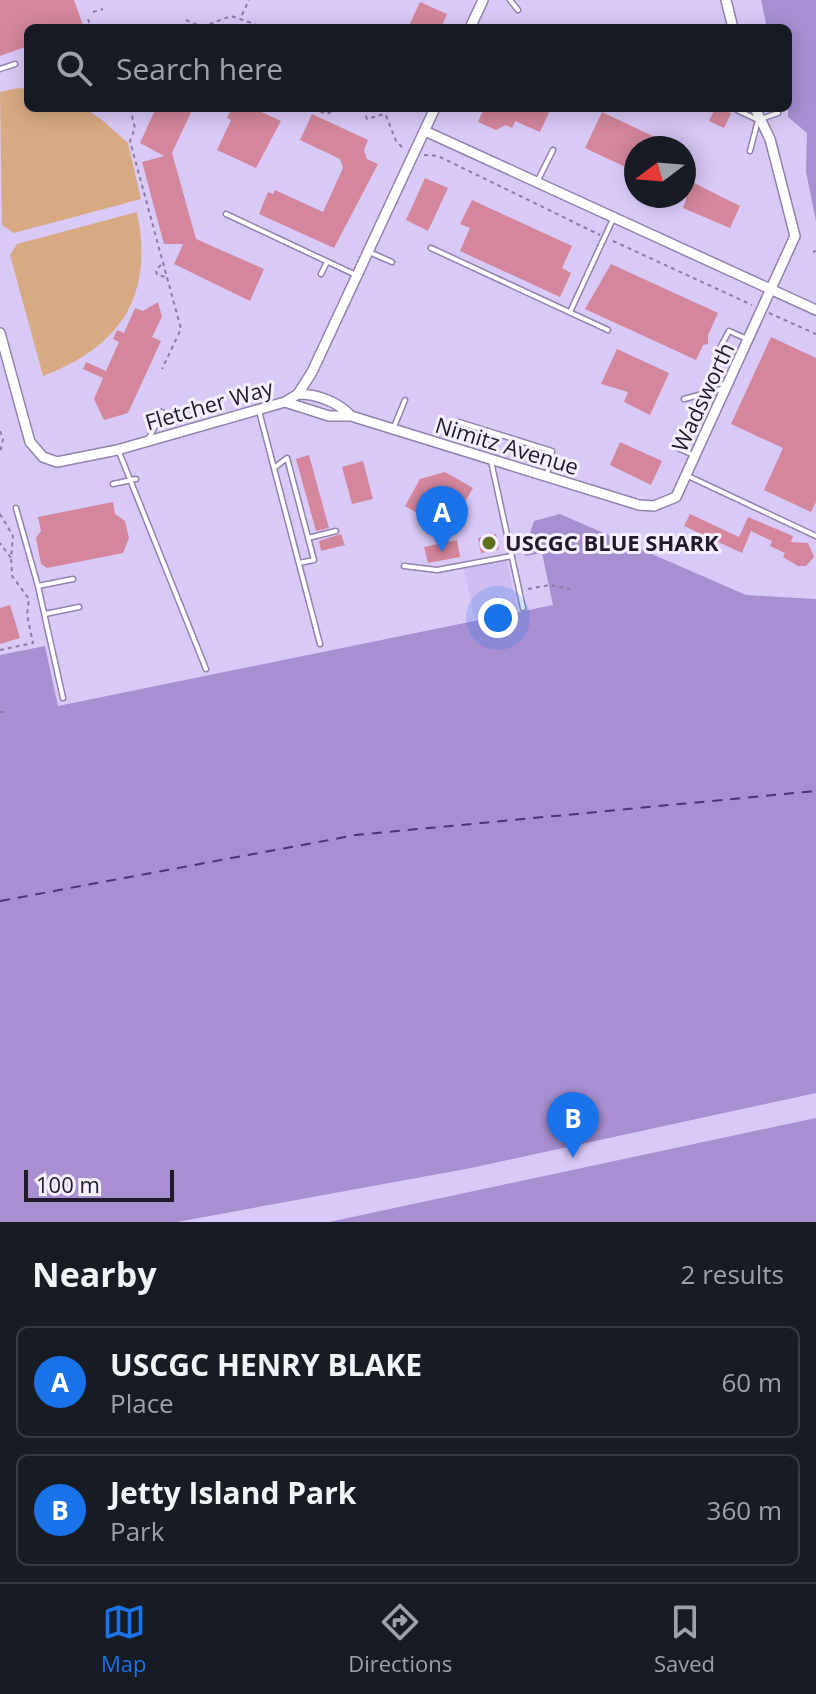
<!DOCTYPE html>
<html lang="en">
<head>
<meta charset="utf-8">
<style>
  :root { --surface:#171b24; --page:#20242c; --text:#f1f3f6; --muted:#9ea1a6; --line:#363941; --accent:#1a73e8 }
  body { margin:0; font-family:"Open Sans",sans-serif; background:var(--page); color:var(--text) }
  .compass { position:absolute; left:624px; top:136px; width:72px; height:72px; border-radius:50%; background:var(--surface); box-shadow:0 4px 20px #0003; rotate:254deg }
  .scale { position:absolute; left:24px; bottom:20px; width:150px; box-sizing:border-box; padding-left:8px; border:4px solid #201a2a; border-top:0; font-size:22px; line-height:28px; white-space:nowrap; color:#201a2a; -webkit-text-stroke:6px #f5f0ff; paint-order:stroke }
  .you { position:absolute; left:498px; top:618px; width:28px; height:28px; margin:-20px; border:6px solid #fff; border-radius:50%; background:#1a73e8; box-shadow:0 0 0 12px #1a73e833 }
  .badge { display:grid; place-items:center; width:52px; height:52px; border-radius:50%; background:var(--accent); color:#fff; font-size:26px; font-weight:700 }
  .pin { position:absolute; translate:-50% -66px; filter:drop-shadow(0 2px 4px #0008) }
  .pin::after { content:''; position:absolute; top:42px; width:28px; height:24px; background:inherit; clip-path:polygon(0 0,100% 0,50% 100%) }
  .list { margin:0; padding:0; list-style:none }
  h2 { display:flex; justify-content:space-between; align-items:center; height:104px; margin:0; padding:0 32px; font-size:34px }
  h2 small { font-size:26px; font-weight:400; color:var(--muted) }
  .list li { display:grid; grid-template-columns:52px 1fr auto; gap:24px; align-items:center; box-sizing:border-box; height:112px; margin:0 16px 16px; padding:0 16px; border:2px solid var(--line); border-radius:12px }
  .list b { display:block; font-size:30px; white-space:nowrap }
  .list p { margin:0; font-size:26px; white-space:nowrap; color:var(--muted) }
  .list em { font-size:26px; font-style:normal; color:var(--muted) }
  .icon { flex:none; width:44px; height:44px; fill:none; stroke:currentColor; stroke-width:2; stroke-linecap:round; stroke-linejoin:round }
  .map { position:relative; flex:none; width:816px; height:1222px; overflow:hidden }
  .search { position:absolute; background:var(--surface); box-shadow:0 4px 20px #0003; left:24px; right:24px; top:24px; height:88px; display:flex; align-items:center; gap:20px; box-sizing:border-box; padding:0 28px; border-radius:12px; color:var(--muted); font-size:30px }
  .sheet { height:360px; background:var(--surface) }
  nav { display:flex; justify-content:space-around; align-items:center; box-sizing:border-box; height:112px; border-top:2px solid var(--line); background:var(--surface); font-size:22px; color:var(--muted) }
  nav a { display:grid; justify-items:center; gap:4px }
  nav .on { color:var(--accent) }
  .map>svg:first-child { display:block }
</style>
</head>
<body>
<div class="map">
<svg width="816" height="1222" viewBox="0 0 816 1222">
  <rect width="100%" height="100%" fill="#d9c9f7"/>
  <path fill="#cebdf0" d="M 505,553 L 518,612 L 475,621 L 463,564 Z"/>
  <path fill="#d8aa83" d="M 18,88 L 28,89 L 28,108 L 85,108 L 102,120 L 128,143 L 141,199 L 14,233 L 2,225 L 0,92 Z
    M 137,212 C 154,295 122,346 43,376 L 10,255 L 17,244 Z"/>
  <path fill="#a78fd1" d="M 761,0 L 816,0 L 816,221 L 806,172 L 807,133 L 788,117 L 788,28 L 767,28 Z
    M 560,514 L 746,595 L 816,599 L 816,1093 L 471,1168 L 177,1222 L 0,1222 L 0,655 L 45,646 L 58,706 L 553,605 L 542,553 L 525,556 L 524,550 L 534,546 L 530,533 L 534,521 Z
    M 816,1118 L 816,1222 L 329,1222 Z"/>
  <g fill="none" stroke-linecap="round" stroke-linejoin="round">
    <path stroke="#52307e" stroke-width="2" stroke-dasharray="10 8" stroke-linecap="butt" d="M 0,901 L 356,835 L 816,791"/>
  </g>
  <path fill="#d3869c" d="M 0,0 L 74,0 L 84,28 L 28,28 L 28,46 L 0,56 Z
    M 420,2 L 447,14 L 441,28 L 408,28 Z
    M 156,108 L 193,108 L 172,153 L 196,239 L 264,269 L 250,301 L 174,264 L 183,244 L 164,244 L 142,162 L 164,156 L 140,143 Z
    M 232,108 L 253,108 L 281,121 L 256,168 L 217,150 L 231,120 L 227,118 Z
    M 484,108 L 551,108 L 540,132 L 515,121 L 512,128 L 506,125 L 496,130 L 478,122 Z
    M 715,108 L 731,113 L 724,128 L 709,121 Z
    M 602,112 L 657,138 L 653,148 L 636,148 L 636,172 L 585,148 Z
    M 312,114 L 368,140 L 364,150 L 367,159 L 378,164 L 334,248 L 259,214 L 268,192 L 273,194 L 275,190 L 323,212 L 343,168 L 340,159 L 300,140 Z
    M 425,178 L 448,188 L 428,231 L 406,220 Z
    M 684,178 L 740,206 L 730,228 L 683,208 L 686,200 Z
    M 472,200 L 572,246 L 562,268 L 571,273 L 560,297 L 460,251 L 470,228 L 460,224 Z
    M 611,264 L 718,313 L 708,335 L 708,344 L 703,345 L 696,360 L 585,309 Z
    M 158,302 L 162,317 L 152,337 L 161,341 L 128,413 L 104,420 L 94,399 L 103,378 L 83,369 L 86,362 L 106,371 L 119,342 L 113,339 L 117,330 L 124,333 L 135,308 L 143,311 Z
    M 771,337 L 816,358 L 816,502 L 811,512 L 764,490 L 783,448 L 731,424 Z
    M 617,349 L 669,373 L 650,415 L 624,402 L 628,392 L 601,384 Z
    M 620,442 L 662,461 L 651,485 L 610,465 Z
    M 309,455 L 329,528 L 316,531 L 296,459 Z
    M 363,461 L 373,499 L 352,504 L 342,467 Z
    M 445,472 L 473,488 L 457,515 L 432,522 L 405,506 L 420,479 Z
    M 113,502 L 115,514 L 125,521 L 129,538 L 123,553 L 47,568 L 41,564 L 36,538 L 41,531 L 38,517 Z
    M 690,514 L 739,537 L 748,517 L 793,536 L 791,542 L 808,543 L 814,557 L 806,566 L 798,566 L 783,557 L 785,553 L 770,546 L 772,541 L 751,531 L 742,553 L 684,526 Z
    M 341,534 L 345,545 L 321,551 L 319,541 Z
    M 496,534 L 499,549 L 481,553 L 478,538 Z
    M 457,540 L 460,557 L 428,563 L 424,547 Z
    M 10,605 L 20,638 L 0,644 L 0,608 Z"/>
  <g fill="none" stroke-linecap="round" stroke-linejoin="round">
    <g stroke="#9283ae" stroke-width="7">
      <path id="service" d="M 510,0 L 518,10
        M 0,69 L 15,64
        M 737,110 L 758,120 L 778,113
        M 750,151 L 758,120
        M 537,182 L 553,150
        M 226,214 L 356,275
        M 431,248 L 608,330
        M 369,252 L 392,262
        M 321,274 L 327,262
        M 570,312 L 613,219
        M 720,348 L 729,331 L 747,339
        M 714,381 L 725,386
        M 684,399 L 725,388
        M 259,411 L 320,644
        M 459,422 L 552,451 L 547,475
        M 394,427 L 405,400
        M 149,438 L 162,412
        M 674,446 L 693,455
        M 119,452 L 206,669
        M 491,461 L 523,608
        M 274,468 L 287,458 L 314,560 L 299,563
        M 688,476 L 816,536
        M 113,484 L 136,479
        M 16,508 L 38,586 L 63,698
        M 308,538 L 336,531
        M 404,566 L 437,570 L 512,556
        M 38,586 L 73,579
        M 45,614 L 79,607"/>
    </g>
    <g stroke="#9283ae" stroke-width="12">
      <path id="minor" d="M 726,0 L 733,28
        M 470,28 L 483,0
        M 425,131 L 816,310
        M 0,333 L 30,442 L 43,457 L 57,462 L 117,450 L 285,402 L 298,394 L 312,372 L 435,108
        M 298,394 C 317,394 338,402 351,416
        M 285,402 L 329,416 L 351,416 L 639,505 L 654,506 L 676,497 L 795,236 L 770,139 L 755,108"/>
    </g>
    <path stroke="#897d9e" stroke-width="2" stroke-dasharray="4 4" stroke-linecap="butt" d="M 93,12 L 103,9
      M 242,15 L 249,0
      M 88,19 L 91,28
      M 186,20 L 200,26
      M 202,27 L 231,16 L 266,28
      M 130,108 L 135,128 L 130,141 L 181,329 L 162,369
      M 313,108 L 326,114 L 341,108
      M 363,108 L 367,119 L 384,114
      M 383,108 L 396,141 L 404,149
      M 424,155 L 438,156 L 600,235
      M 613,241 L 752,305
      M 813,252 L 816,251
      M 161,265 L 156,270 L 157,275 L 166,277
      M 769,313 L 816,334
      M 0,431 L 3,439 L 0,453
      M 0,514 L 13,536 L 11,558 L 0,543
      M 528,589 L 550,585 L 570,589
      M 0,650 L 33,643 L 27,615 L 29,599 L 12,576 L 11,558
      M 0,712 L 5,712"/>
    <use href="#service" stroke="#fff" stroke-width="4"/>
    <use href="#minor" stroke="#fff" stroke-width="9"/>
  </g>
  <circle fill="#5e701d" stroke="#f5f0ff" stroke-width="3" cx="489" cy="543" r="8"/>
  <g text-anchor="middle" stroke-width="6" stroke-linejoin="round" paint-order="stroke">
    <g font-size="22" fill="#201a2a" stroke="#f5f0ff">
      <text transform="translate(703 397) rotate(-65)" y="8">Wadsworth</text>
      <text transform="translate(209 405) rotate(-16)" y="8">Fletcher Way</text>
      <text transform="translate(507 446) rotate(17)" y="8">Nimitz Avenue</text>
    </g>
    <g font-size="22" font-weight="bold" fill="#201a2a" stroke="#f5f0ff" text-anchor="start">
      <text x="505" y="551">USCGC BLUE SHARK</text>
    </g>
  </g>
</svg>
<svg class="compass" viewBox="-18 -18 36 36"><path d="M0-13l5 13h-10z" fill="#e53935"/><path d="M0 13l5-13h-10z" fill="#9ea1a6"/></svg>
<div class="scale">100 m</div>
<div class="you"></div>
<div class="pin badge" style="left:442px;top:552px">A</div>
<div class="pin badge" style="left:573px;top:1158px">B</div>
<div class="search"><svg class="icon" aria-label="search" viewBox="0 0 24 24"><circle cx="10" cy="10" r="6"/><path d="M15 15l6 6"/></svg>Search here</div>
</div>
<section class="sheet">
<h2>Nearby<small>2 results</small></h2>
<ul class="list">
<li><span class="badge">A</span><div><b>USCGC HENRY BLAKE</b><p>Place</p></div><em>60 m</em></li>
<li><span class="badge">B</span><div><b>Jetty Island Park</b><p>Park</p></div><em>360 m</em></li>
</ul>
</section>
<nav>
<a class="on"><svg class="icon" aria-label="map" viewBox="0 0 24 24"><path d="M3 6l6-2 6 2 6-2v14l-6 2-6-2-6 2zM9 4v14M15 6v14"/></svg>Map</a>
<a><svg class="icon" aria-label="directions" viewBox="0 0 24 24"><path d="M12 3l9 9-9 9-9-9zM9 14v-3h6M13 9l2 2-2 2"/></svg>Directions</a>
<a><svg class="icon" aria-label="saved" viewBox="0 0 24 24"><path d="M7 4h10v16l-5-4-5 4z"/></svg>Saved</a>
</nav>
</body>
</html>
